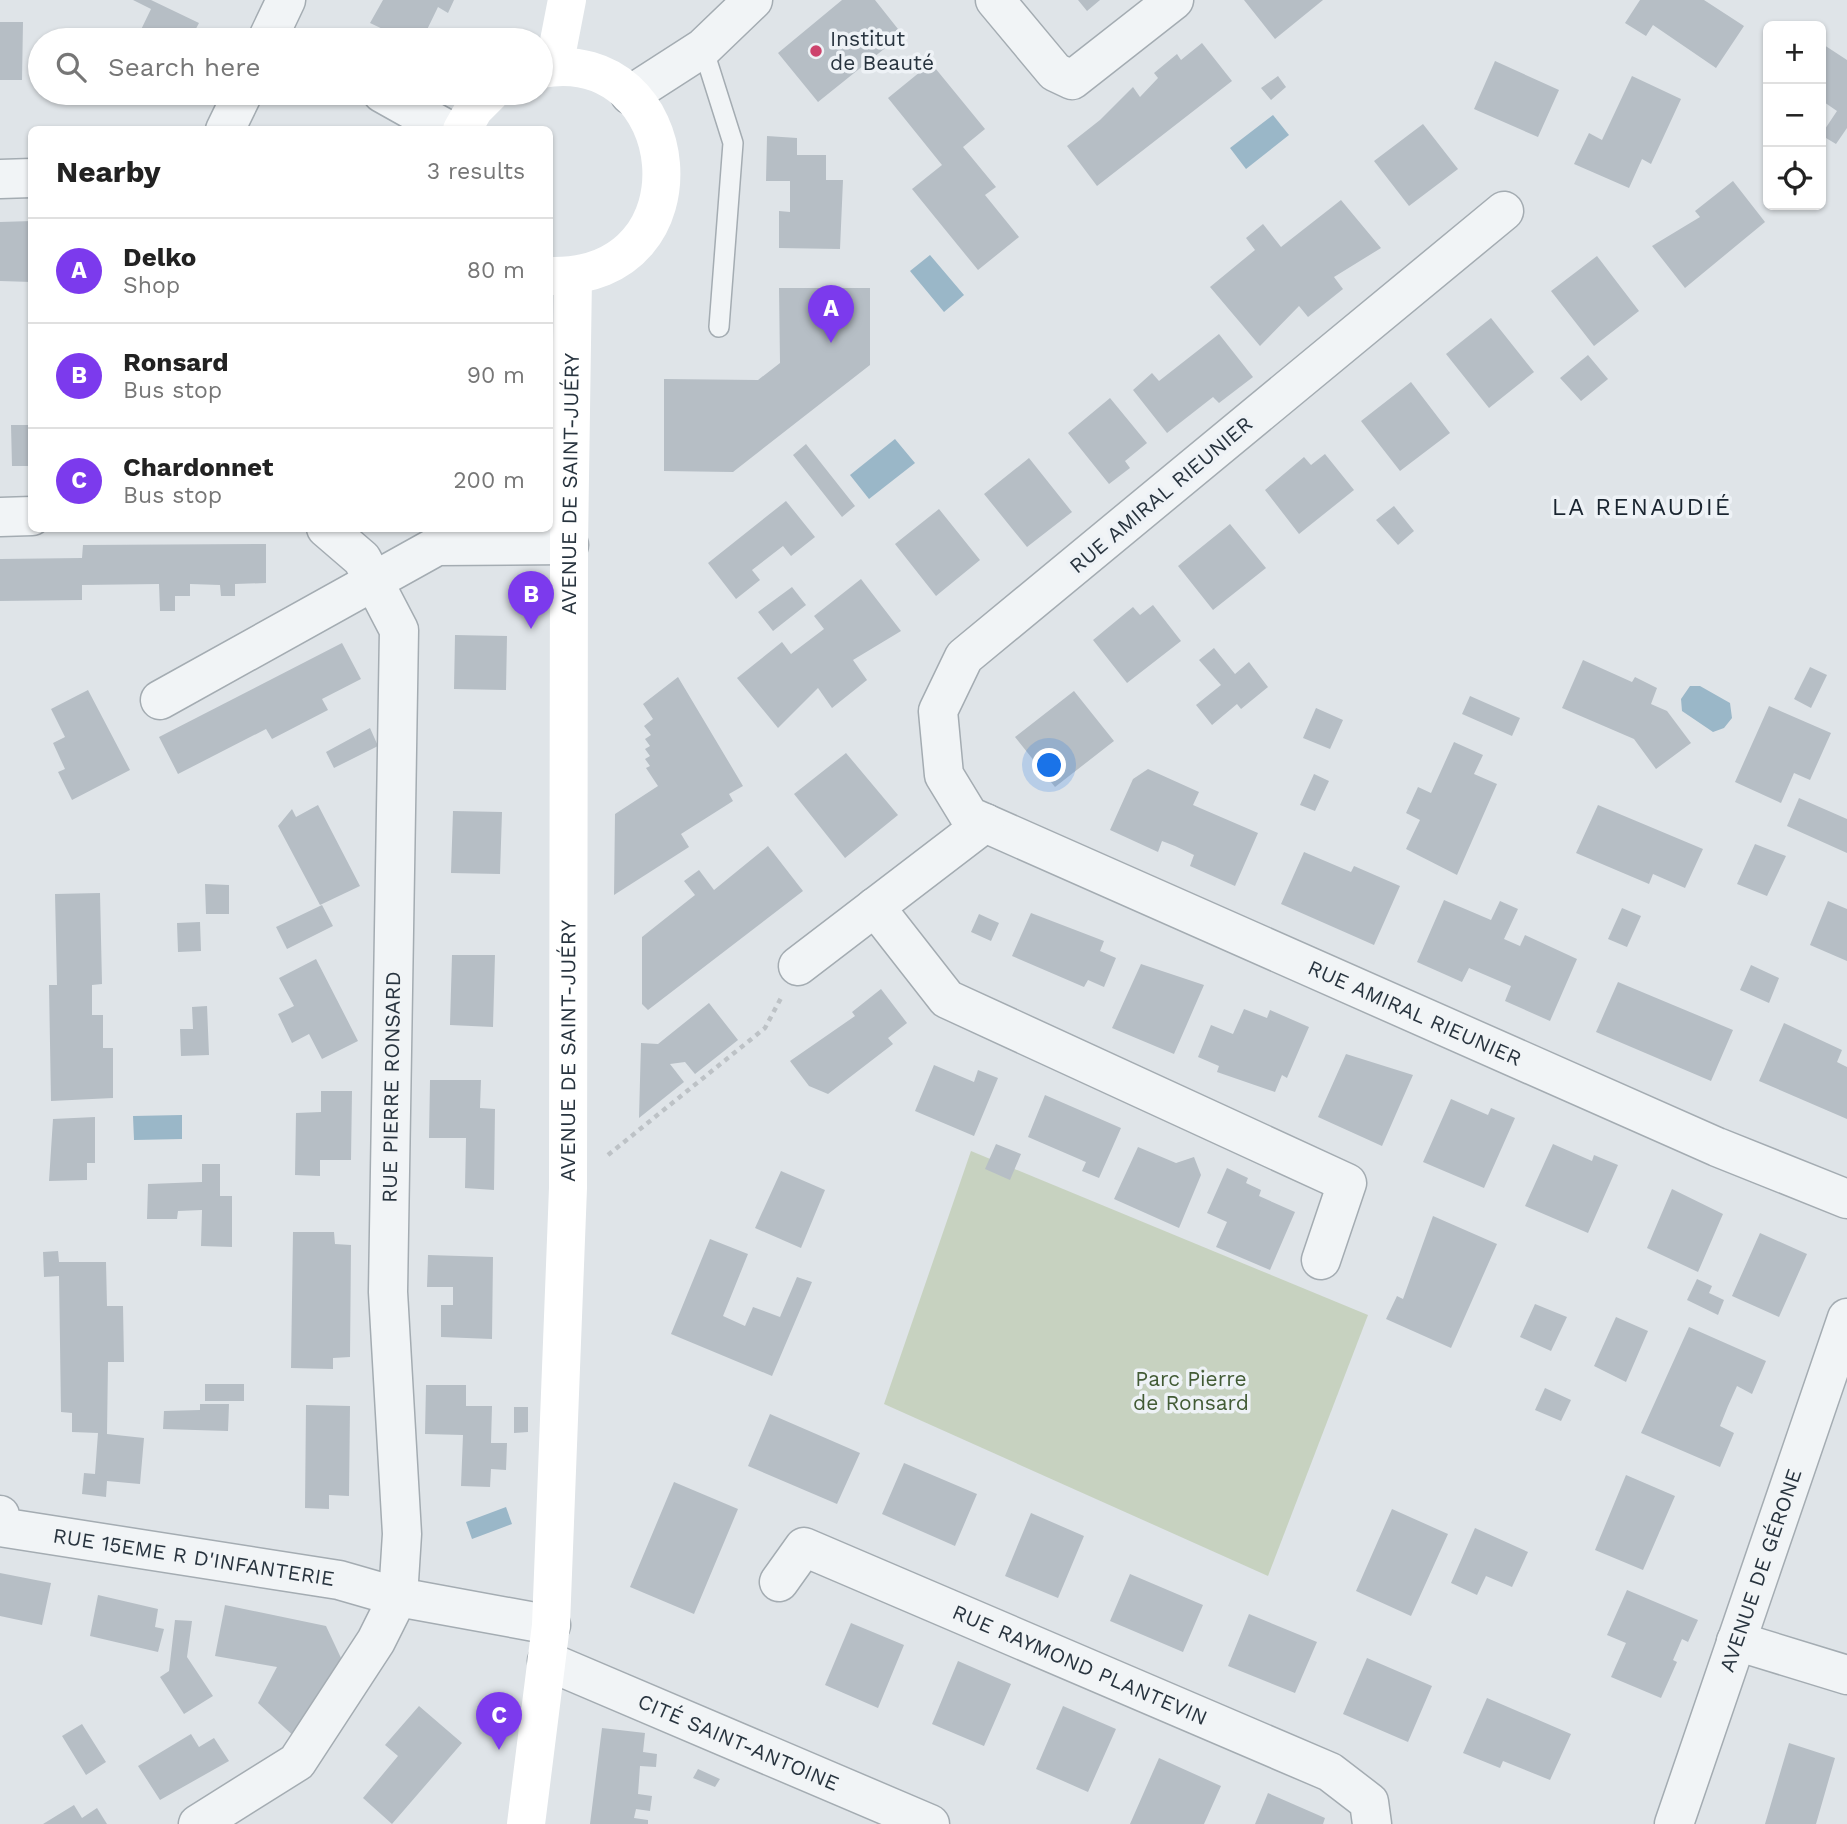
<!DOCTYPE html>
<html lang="en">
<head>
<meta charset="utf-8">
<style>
  :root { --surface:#fff; --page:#f6f6f6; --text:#222; --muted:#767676; --line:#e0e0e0; --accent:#7c3aed }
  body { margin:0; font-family:"Work Sans",sans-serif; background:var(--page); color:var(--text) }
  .controls { position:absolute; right:21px; top:21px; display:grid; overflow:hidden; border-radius:10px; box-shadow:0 2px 5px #0004 }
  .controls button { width:63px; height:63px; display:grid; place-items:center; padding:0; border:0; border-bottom:2px solid var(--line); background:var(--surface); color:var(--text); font:35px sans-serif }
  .you { position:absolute; left:1050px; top:766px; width:24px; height:24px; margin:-18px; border:5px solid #fff; border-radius:50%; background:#1a73e8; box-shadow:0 0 0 10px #1a73e833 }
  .badge { display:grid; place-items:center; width:46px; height:46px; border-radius:50%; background:var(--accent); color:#fff; font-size:23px; font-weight:700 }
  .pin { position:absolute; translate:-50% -58px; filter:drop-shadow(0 2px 4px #0008) }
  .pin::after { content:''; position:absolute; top:37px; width:24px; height:21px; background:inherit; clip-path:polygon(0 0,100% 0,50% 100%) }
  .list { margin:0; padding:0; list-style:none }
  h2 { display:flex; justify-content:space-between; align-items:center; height:91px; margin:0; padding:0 28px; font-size:30px }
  h2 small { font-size:23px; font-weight:400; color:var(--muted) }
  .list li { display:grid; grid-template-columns:46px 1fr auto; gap:21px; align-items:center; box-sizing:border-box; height:105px; padding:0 28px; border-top:2px solid var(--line) }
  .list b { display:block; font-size:26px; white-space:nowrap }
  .list p { margin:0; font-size:23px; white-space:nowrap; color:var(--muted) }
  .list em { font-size:23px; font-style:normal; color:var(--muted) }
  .icon { flex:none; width:38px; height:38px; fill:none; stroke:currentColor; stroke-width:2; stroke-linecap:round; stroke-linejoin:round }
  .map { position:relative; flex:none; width:1847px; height:1824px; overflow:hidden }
  .search { position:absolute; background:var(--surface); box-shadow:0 2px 5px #0004; left:28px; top:28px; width:525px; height:77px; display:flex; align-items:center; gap:18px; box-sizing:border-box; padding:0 24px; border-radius:38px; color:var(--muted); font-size:26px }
  .panel { position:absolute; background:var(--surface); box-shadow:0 2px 5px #0004; left:28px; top:126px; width:525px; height:406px; border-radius:10px }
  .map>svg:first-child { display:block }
</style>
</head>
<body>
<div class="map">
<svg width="1847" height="1824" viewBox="0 0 1847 1824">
  <rect width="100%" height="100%" fill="#dfe4e8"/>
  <path fill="#c7d2c0" d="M 971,1151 L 1368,1315 L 1268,1576 L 884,1404 Z"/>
  <path fill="#9ab7c8" d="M 1273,115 L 1289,135 L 1246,169 L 1230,148 Z
    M 930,255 L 964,295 L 944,312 L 910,271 Z
    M 895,439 L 915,463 L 869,499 L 850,475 Z
    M 1690,686 L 1700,686 L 1730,703 L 1732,718 L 1724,728 L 1713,732 L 1682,711 L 1681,699 Z
    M 182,1115 L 182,1139 L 134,1140 L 133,1116 Z
    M 506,1507 L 512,1524 L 472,1539 L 466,1522 Z"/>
  <path fill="#b6bec5" d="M 133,0 L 151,0 L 199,23 L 190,40 L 136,40 L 151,9 Z
    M 383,0 L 454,0 L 448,13 L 438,7 L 422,40 L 406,40 L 370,23 Z
    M 842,0 L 875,0 L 898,29 L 885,40 L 889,45 L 818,102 L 778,53 Z
    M 1078,0 L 1100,0 L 1087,11 Z
    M 1244,0 L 1323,0 L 1275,39 Z
    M 1640,0 L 1704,0 L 1744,26 L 1716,68 L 1653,25 L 1646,36 L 1625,23 Z
    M 0,22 L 23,22 L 22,80 L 0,80 Z
    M 1202,43 L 1232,81 L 1097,186 L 1067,146 L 1100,120 L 1133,87 L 1140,97 L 1158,78 L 1154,73 L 1177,54 L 1181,60 Z
    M 1821,43 L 1847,60 L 1847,128 L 1836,144 L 1821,135 L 1837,111 L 1821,100 Z
    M 1495,61 L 1559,90 L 1538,137 L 1474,109 Z
    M 931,63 L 985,129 L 963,147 L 996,187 L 985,195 L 1019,237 L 978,270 L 912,189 L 942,165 L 888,98 Z
    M 1278,76 L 1286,87 L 1271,100 L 1261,88 Z
    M 1632,76 L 1681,99 L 1651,164 L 1642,159 L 1629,188 L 1574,164 L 1589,133 L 1602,140 Z
    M 1423,124 L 1458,169 L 1409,206 L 1374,161 Z
    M 767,136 L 797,138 L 797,155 L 826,155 L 826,180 L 843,180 L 840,249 L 779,248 L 779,211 L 790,212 L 790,181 L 766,181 Z
    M 1733,181 L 1765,222 L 1685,288 L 1652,246 L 1700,217 L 1695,211 Z
    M 1341,200 L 1381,248 L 1334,277 L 1343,289 L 1308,317 L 1299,306 L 1260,346 L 1210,287 L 1255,250 L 1246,238 L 1263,224 L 1281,247 Z
    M 32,221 L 32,282 L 0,281 L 0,222 Z
    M 1597,256 L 1639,311 L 1594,346 L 1551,291 Z
    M 779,288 L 870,288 L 870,365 L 733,472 L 664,471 L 664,379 L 758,380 L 780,363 Z
    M 1491,318 L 1534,372 L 1489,408 L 1446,354 Z
    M 1219,334 L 1253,377 L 1219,403 L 1213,397 L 1167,433 L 1133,390 L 1152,373 L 1159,381 Z
    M 1588,355 L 1608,379 L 1581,401 L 1560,378 Z
    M 1411,382 L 1450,433 L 1400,471 L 1361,421 Z
    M 1110,398 L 1147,443 L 1125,461 L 1130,468 L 1109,484 L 1068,433 Z
    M 11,425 L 32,425 L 32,466 L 12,466 Z
    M 806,444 L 855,506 L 842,517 L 793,455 Z
    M 1325,454 L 1354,490 L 1299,534 L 1265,490 L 1304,457 L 1311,465 Z
    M 1029,458 L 1072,512 L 1027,547 L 984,494 Z
    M 786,501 L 815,537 L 791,556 L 783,546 L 752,570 L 760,580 L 736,599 L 708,563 Z
    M 1394,506 L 1414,531 L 1398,545 L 1376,520 Z
    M 939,509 L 980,560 L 936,596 L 895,544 Z
    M 1230,524 L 1266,568 L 1213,610 L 1178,566 Z
    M 266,544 L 266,583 L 235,584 L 235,596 L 221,596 L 220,585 L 190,584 L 190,596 L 175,596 L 175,611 L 160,611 L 159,584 L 82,585 L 82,600 L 0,601 L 0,559 L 82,558 L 83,545 Z
    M 861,579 L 901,631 L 853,660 L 867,680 L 832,708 L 818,688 L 778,728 L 737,678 L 782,642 L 791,654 L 824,629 L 814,616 Z
    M 792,587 L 806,605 L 773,631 L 758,612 Z
    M 1153,605 L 1181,641 L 1127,683 L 1093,640 L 1133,607 L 1140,615 Z
    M 455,635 L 507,636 L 506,690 L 454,689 Z
    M 342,643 L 361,679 L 322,699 L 328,710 L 272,739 L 266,729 L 178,774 L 159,737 Z
    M 1214,648 L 1235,674 L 1249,662 L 1268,687 L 1241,709 L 1237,704 L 1212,725 L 1196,705 L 1221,685 L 1199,660 Z
    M 1583,660 L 1632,682 L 1635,677 L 1657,688 L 1651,704 L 1667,711 L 1691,743 L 1656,769 L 1634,739 L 1562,708 Z
    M 1810,667 L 1827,675 L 1811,708 L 1794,699 Z
    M 678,677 L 743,786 L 729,794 L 733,801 L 681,834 L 689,847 L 614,895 L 615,814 L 658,786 L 646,768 L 650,766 L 645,759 L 650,756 L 645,749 L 650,746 L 645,739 L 651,735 L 644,726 L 653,719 L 643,704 Z
    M 88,690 L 130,770 L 72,800 L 58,772 L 65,769 L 53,743 L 65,737 L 51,709 Z
    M 1074,691 L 1114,741 L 1055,787 L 1015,737 Z
    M 1470,696 L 1520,718 L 1512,736 L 1462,714 Z
    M 1769,706 L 1831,733 L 1810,780 L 1794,773 L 1781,803 L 1735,782 Z
    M 1316,708 L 1343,720 L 1330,749 L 1303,738 Z
    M 370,728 L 378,746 L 334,768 L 326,752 Z
    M 1454,742 L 1483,755 L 1474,774 L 1497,784 L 1457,875 L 1406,849 L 1420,820 L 1406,813 L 1418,787 L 1431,793 Z
    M 846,753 L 898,815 L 845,858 L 794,794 Z
    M 1148,769 L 1199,792 L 1193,805 L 1258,833 L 1235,886 L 1190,866 L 1194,855 L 1175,846 L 1162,841 L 1158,852 L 1110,830 L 1133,779 Z
    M 1314,774 L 1329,781 L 1315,811 L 1300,805 Z
    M 1799,798 L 1847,819 L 1847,853 L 1787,826 Z
    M 318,805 L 360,886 L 320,905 L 278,826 L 292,809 L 296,817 Z
    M 1598,805 L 1703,849 L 1685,888 L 1653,874 L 1649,884 L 1576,853 Z
    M 453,811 L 502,812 L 500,874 L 451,873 Z
    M 1755,844 L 1786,856 L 1767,896 L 1737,884 Z
    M 768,846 L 803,891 L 648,1010 L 642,1004 L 642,937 L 695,895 L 684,881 L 699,870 L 714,890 Z
    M 1304,852 L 1351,872 L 1354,866 L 1400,886 L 1374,945 L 1281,904 Z
    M 205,884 L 229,885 L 229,914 L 206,914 Z
    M 100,893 L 102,984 L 92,985 L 92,1015 L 103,1015 L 103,1048 L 113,1048 L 113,1098 L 51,1101 L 49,985 L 57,985 L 55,894 Z
    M 1444,900 L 1491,920 L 1500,901 L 1518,909 L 1504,939 L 1520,946 L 1525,935 L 1577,959 L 1550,1021 L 1505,1001 L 1511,986 L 1469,968 L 1462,982 L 1417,962 Z
    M 1828,901 L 1847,909 L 1847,961 L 1810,945 Z
    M 322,905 L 333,926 L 287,949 L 276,927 Z
    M 1622,908 L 1641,916 L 1627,947 L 1608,939 Z
    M 1031,913 L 1104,941 L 1100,951 L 1116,958 L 1104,987 L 1088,980 L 1084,987 L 1012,956 Z
    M 979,914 L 999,923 L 991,941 L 971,932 Z
    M 200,922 L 201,951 L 178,952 L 177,923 Z
    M 452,955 L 495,955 L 493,1027 L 450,1025 Z
    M 316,959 L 358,1041 L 322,1059 L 309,1034 L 292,1043 L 278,1014 L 294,1006 L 279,978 Z
    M 1141,964 L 1204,985 L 1174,1054 L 1112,1028 Z
    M 1751,965 L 1779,978 L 1769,1003 L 1740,990 Z
    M 1618,982 L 1733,1030 L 1711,1081 L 1596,1032 Z
    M 881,989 L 907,1023 L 888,1038 L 893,1044 L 828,1094 L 809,1086 L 790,1061 L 855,1016 L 852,1012 Z
    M 709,1003 L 738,1040 L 695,1074 L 685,1062 L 670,1064 L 684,1082 L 639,1118 L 641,1043 L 658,1044 Z
    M 207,1006 L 209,1055 L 181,1056 L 180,1029 L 193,1029 L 192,1007 Z
    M 1244,1009 L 1267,1018 L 1270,1010 L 1309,1027 L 1287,1078 L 1282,1075 L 1275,1092 L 1217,1072 L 1219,1066 L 1198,1057 L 1211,1025 L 1233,1034 Z
    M 1784,1023 L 1842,1050 L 1837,1062 L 1847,1067 L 1847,1119 L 1759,1081 Z
    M 1346,1054 L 1413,1075 L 1382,1146 L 1318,1117 Z
    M 934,1065 L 974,1082 L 978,1070 L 998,1078 L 974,1136 L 915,1111 Z
    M 430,1080 L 481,1080 L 480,1108 L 495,1109 L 494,1190 L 465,1188 L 466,1138 L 429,1138 Z
    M 321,1091 L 352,1091 L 351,1160 L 320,1160 L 320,1176 L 295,1175 L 296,1113 L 321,1112 Z
    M 1045,1095 L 1121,1128 L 1099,1178 L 1082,1171 L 1086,1162 L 1028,1137 Z
    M 1451,1099 L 1488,1115 L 1491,1108 L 1515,1118 L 1484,1188 L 1423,1162 Z
    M 95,1117 L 95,1163 L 87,1163 L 87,1180 L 49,1181 L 53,1119 Z
    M 996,1144 L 1021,1154 L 1010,1180 L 985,1169 Z
    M 1553,1144 L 1592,1161 L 1594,1155 L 1618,1165 L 1588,1233 L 1525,1206 Z
    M 1138,1147 L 1176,1163 L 1194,1157 L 1201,1175 L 1179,1228 L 1114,1199 Z
    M 202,1164 L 220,1164 L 220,1196 L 232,1196 L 232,1247 L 201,1246 L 202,1210 L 178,1211 L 177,1219 L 147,1219 L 148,1184 L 202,1182 Z
    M 1227,1168 L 1248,1178 L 1246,1183 L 1261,1190 L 1259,1196 L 1295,1212 L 1270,1270 L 1216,1247 L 1227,1222 L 1207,1213 Z
    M 781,1171 L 825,1190 L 801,1248 L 755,1228 Z
    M 1672,1189 L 1723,1214 L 1698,1272 L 1647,1248 Z
    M 1433,1216 L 1497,1244 L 1451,1348 L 1386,1319 L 1397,1296 L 1403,1299 Z
    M 293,1232 L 334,1232 L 335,1244 L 351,1245 L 350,1357 L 333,1358 L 333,1369 L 291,1368 Z
    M 1760,1233 L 1807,1254 L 1779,1317 L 1732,1296 Z
    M 710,1239 L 748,1254 L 723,1316 L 745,1326 L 753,1307 L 780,1317 L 797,1277 L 812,1282 L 772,1376 L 671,1334 Z
    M 58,1251 L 59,1262 L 106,1262 L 107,1306 L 123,1306 L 124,1362 L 108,1362 L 107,1434 L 144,1438 L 140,1484 L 107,1481 L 106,1497 L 82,1494 L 84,1473 L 95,1474 L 98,1433 L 72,1432 L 72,1413 L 61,1412 L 59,1276 L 44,1277 L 43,1252 Z
    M 428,1255 L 493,1257 L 492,1339 L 441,1337 L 441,1305 L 453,1305 L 453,1287 L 427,1287 Z
    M 1697,1279 L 1712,1286 L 1709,1293 L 1724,1300 L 1718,1315 L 1687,1300 Z
    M 1535,1304 L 1567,1317 L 1551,1351 L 1520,1337 Z
    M 1616,1317 L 1648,1331 L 1626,1382 L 1594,1366 Z
    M 1689,1327 L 1766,1361 L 1752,1394 L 1737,1386 L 1728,1406 L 1720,1426 L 1734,1433 L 1720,1467 L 1641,1433 Z
    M 205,1384 L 244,1384 L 244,1401 L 205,1401 Z
    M 426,1385 L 466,1385 L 466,1406 L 492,1406 L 491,1443 L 507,1443 L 506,1470 L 491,1469 L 490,1487 L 461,1486 L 463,1435 L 425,1434 Z
    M 1545,1388 L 1571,1400 L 1561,1421 L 1535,1410 Z
    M 200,1404 L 229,1404 L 228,1431 L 163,1429 L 164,1411 L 200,1410 Z
    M 306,1405 L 350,1406 L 349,1496 L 329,1495 L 329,1509 L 305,1508 Z
    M 514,1407 L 528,1407 L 528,1432 L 514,1433 Z
    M 770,1414 L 860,1453 L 837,1504 L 748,1466 Z
    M 904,1463 L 977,1494 L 955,1546 L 882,1514 Z
    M 1626,1475 L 1675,1496 L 1643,1570 L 1595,1550 Z
    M 674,1482 L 738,1509 L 694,1614 L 630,1587 Z
    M 1392,1509 L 1448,1534 L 1411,1616 L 1356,1591 Z
    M 1031,1513 L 1084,1536 L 1058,1598 L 1005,1576 Z
    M 1475,1528 L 1528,1552 L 1512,1587 L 1486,1576 L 1477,1595 L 1451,1583 Z
    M 0,1573 L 51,1583 L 42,1625 L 0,1616 Z
    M 1130,1574 L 1203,1605 L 1183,1652 L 1110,1621 Z
    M 1627,1590 L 1698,1620 L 1688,1642 L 1682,1639 L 1673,1660 L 1677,1662 L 1661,1698 L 1611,1677 L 1626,1643 L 1607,1635 Z
    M 98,1595 L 158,1609 L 155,1627 L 164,1629 L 158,1652 L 90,1636 Z
    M 225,1605 L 326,1626 L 341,1658 L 298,1740 L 258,1703 L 277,1667 L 215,1656 Z
    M 1249,1614 L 1317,1642 L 1295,1693 L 1228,1666 Z
    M 175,1620 L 192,1621 L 187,1657 L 213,1696 L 184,1714 L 160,1677 L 169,1671 Z
    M 851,1623 L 904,1645 L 878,1708 L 825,1685 Z
    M 1367,1658 L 1432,1686 L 1408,1742 L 1343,1714 Z
    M 958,1661 L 1011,1684 L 984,1746 L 932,1724 Z
    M 1487,1698 L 1571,1734 L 1550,1780 L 1503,1761 L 1500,1768 L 1463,1753 Z
    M 419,1706 L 462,1743 L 392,1824 L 363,1798 L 398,1756 L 385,1745 Z
    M 1063,1706 L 1116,1729 L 1088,1792 L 1036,1769 Z
    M 82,1724 L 106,1762 L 86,1775 L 62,1736 Z
    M 602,1728 L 645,1733 L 643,1752 L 657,1754 L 656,1767 L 640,1766 L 638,1794 L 652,1796 L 650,1811 L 636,1809 L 634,1818 L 648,1820 L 648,1824 L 590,1824 Z
    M 191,1734 L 199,1747 L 214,1738 L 229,1761 L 160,1800 L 138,1766 Z
    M 1789,1743 L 1835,1758 L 1816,1824 L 1765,1824 Z
    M 1159,1758 L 1221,1786 L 1204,1824 L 1130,1824 Z
    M 698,1769 L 720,1779 L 715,1787 L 693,1778 Z
    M 1268,1793 L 1325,1818 L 1323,1824 L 1255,1824 Z
    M 74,1805 L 82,1818 L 97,1808 L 107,1824 L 43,1824 Z"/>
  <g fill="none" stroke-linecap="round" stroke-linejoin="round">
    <g stroke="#a4acb2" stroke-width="22">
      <path id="service" d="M 703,48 L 733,143 L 719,327"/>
    </g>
    <g stroke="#a4acb2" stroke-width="41">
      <g id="minor">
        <path d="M 995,0 L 1055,72 L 1072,80 L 1174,0"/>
        <path d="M 267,40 L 286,0"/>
        <path d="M 382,93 L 448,130"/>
        <path d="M 630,95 L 703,48 L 753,0"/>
        <path d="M 225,130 L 243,93"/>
        <path d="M 0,179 L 32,178"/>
        <path id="s1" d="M 1504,211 L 964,657 L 938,711 L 944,775 L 969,816 L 1717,1147 L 1847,1199"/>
        <path d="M 0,517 L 32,516"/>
        <path d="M 160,700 L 437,546 L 569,545"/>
        <path d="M 875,907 L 947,999 L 1347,1183 L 1321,1260"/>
        <path d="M 798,966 L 985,823"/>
        <path id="s2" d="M 0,1515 L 0,1527 L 339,1580 L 398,1597 L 551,1625"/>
        <path id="s3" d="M 779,1582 L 804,1547 L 1330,1772 L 1369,1802 L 1372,1824"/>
        <path d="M 1736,1641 L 1847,1675"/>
        <path id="s4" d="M 547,1661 L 930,1824"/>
        <path id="s5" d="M 198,1824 L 297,1762 L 376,1641 L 398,1597 L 402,1534 L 388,1292 L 399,630 L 362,559 L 326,528"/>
        <path id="s6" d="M 1674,1824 L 1847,1318"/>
      </g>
    </g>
    <path stroke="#bdc2c6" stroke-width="4.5" stroke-dasharray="5 5" stroke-linecap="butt" d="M 608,1155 L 765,1028 L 781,998"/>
    <use href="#service" stroke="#f1f4f6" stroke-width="19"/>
    <use href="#minor" stroke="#f1f4f6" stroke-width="38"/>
    <g stroke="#fff" stroke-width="38">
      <path d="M 554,67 L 567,0"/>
      <path d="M 541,69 C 686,43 713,280 550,276"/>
      <path d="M 462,130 L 474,109 L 490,93"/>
      <path id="s7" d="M 526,1824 L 551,1625 L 568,1188 L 569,545 L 573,277"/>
    </g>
  </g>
  <circle fill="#cd436d" stroke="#eef2f6" stroke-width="2.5" cx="816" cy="51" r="7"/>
  <g text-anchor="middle" stroke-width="7" stroke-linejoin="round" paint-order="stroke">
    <g font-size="21" fill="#28343f" stroke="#eef2f6" text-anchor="start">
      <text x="830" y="46">Institut<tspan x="830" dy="24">de Beauté</tspan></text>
    </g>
    <g font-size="21" fill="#28343f" stroke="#eef2f6">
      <text dy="7" stroke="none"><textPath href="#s7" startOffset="1342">AVENUE DE SAINT-JUÉRY</textPath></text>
      <text transform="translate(1161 495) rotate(-40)" y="7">RUE AMIRAL RIEUNIER</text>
      <text dy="7" stroke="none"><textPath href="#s1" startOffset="1360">RUE AMIRAL RIEUNIER</textPath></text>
      <text dy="7" stroke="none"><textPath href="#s7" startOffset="775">AVENUE DE SAINT-JUÉRY</textPath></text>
      <text dy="7" stroke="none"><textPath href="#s5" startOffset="821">RUE PIERRE RONSARD</textPath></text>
      <text dy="7" stroke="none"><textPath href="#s2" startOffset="208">RUE 15EME R D'INFANTERIE</textPath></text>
      <text dy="7" stroke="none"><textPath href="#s6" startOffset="268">AVENUE DE GÉRONE</textPath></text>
      <text dy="7" stroke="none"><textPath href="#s3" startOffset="343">RUE RAYMOND PLANTEVIN</textPath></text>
      <text dy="7" stroke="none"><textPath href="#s4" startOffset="208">CITÉ SAINT-ANTOINE</textPath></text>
    </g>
    <g font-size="21" fill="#425b35" stroke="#eef2f6">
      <text x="1191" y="1386">Parc Pierre<tspan x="1191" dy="24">de Ronsard</tspan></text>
    </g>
    <g font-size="24" letter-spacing="2" fill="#1a2530" stroke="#eef2f6">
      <text x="1642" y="515">LA RENAUDIÉ</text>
    </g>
  </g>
</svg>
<div class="controls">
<button>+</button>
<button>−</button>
<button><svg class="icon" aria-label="locate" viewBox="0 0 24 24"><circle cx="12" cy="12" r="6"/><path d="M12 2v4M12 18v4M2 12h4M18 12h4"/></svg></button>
</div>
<div class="you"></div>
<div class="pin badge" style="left:831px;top:343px">A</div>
<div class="pin badge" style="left:531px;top:629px">B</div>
<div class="pin badge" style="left:499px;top:1750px">C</div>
<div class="search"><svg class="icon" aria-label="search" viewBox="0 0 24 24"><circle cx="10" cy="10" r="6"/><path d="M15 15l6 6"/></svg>Search here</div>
<section class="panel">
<h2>Nearby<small>3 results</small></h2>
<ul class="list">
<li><span class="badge">A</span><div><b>Delko</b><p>Shop</p></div><em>80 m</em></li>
<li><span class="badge">B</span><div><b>Ronsard</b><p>Bus stop</p></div><em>90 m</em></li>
<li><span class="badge">C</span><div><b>Chardonnet</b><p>Bus stop</p></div><em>200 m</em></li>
</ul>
</section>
</div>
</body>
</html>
